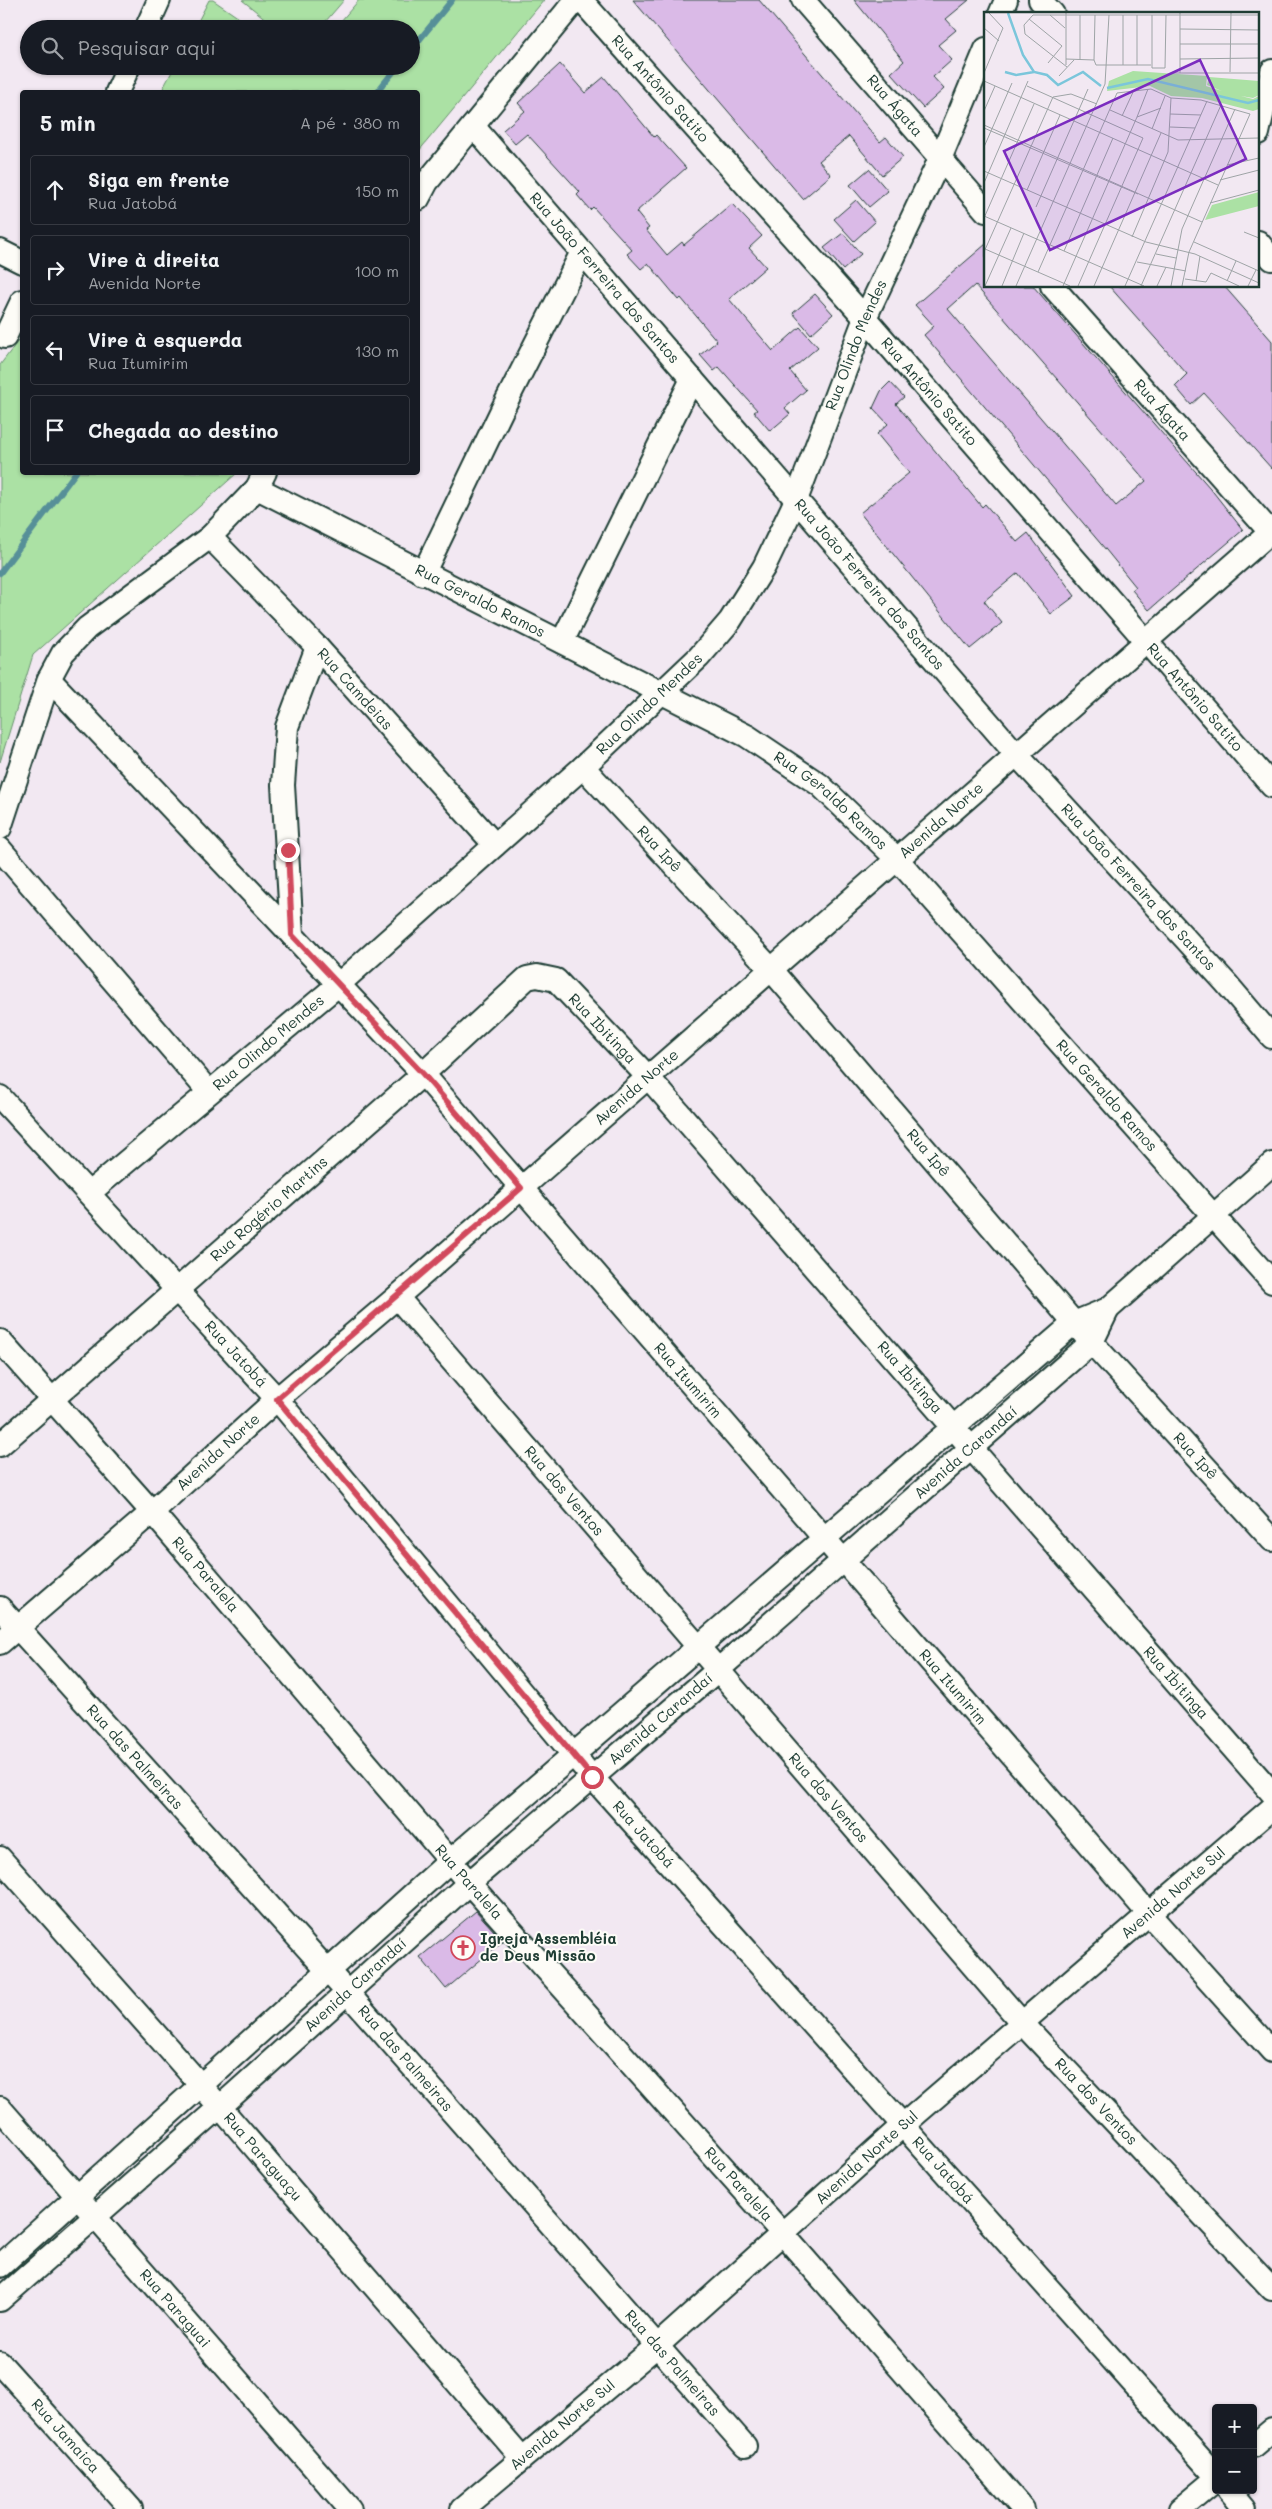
<!DOCTYPE html>
<html lang="pt">
<head>
<meta charset="utf-8">
<style>
  :root { --surface:#171b24; --page:#242831; --text:#f1f3f6; --muted:#9ea1a6; --line:#363941 }
  body { margin:0; font-family:Mali,sans-serif; background:var(--page); color:var(--text) }
  .controls { position:absolute; right:15px; bottom:15px; display:grid; overflow:hidden; border-radius:5px; box-shadow:0 1px 4px #0004 }
  .controls button { width:45px; height:45px; display:grid; place-items:center; padding:0; border:0; border-bottom:1px solid var(--line); background:var(--surface); color:var(--text); font:25px sans-serif }
  .stop { position:absolute; width:15px; height:15px; margin:-11px; border:4px solid #d1495b; border-radius:50%; background:#fff }
  .stop.end { background:#d1495b; border-color:#fff; box-shadow:0 1px 5px #0008 }
  .list { margin:0; padding:0; list-style:none }
  h2 { display:flex; justify-content:space-between; align-items:center; height:65px; margin:0; padding:0 20px; font-size:21px }
  h2 small { font-size:16px; font-weight:400; color:var(--muted) }
  .list li { display:grid; grid-template-columns:32px 1fr auto; gap:15px; align-items:center; box-sizing:border-box; height:70px; margin:0 10px 10px; padding:0 10px; border:1px solid var(--line); border-radius:5px }
  .list b { display:block; font-size:19px; white-space:nowrap }
  .list p { margin:0; font-size:16px; white-space:nowrap; color:var(--muted) }
  .list em { font-size:16px; font-style:normal; color:var(--muted) }
  .icon { flex:none; width:28px; height:28px; fill:none; stroke:currentColor; stroke-width:2; stroke-linecap:round; stroke-linejoin:round }
  .map { position:relative; flex:none; width:1272px; height:2509px; overflow:hidden }
  .search { position:absolute; background:var(--surface); box-shadow:0 1px 4px #0004; left:20px; top:20px; width:400px; height:55px; display:flex; align-items:center; gap:12px; box-sizing:border-box; padding:0 18px; border-radius:28px; color:var(--muted); font-size:19px }
  .panel { position:absolute; background:var(--surface); box-shadow:0 1px 4px #0004; left:20px; top:90px; width:400px; height:385px; border-radius:5px }
  .map>svg:first-child { display:block }
</style>
</head>
<body>
<div class="map">
<svg width="1272" height="2509" viewBox="0 0 1272 2509">
  <rect width="100%" height="100%" fill="#f2e8f2"/>
  <filter id="ink" filterUnits="userSpaceOnUse"><feTurbulence type="fractalNoise" baseFrequency=".02" numOctaves="2"/><feDisplacementMap in="SourceGraphic" scale="10" xChannelSelector="R" yChannelSelector="G"/><feConvolveMatrix kernelMatrix="1 2 1 2 8 2 1 2 1" color-interpolation-filters="sRGB"/></filter>
  <g filter="url(#ink)">
    <path fill="#abe1a4" stroke="#658f6c" d="M 209,0 L 213,0 L 255,29 L 194,29 Z
      M 242,0 L 344,0 L 319,29 L 278,29 Z
      M 359,0 L 544,0 L 418,152 L 418,92 L 161,92 L 175,66 L 411,66 L 411,29 L 334,29 Z
      M 22,336 L 22,472 L 237,473 L 33,655 L 0,762 L 0,365 Z"/>
    <g fill="none" stroke-linecap="round" stroke-linejoin="round">
      <path stroke="#568f98" stroke-width="6" d="M 411,50 L 452,0
        M 377,92 L 398,66
        M 0,573 L 76,472"/>
    </g>
    <path fill="#dabae7" stroke="#1f3d34" fill-rule="evenodd" d="M 633,0 L 759,0 L 880,142 L 886,137 L 903,157 L 882,175 L 849,136 L 819,161 L 831,175 L 803,199 Z
      M 854,0 L 969,0 L 946,19 L 956,30 L 938,45 L 952,60 L 933,77 L 944,89 L 923,108 L 891,73 L 904,61 Z
      M 560,64 L 585,93 L 604,77 L 654,137 L 656,135 L 686,168 L 636,212 L 649,228 L 646,230 L 667,255 L 682,242 L 684,245 L 732,204 L 762,236 L 749,248 L 766,267 L 729,299 L 773,351 L 800,327 L 818,347 L 790,371 L 806,390 L 785,408 L 790,414 L 770,431 L 754,412 L 757,410 L 719,367 L 714,371 L 700,355 L 717,341 L 681,298 L 679,300 L 648,263 L 641,269 L 627,254 L 632,250 L 593,207 L 590,210 L 577,195 L 580,192 L 527,134 L 515,144 L 503,130 L 525,111 L 518,103 Z
      M 869,169 L 888,191 L 869,207 L 850,185 Z
      M 856,200 L 875,222 L 854,241 L 834,219 Z
      M 843,233 L 861,254 L 843,270 L 824,248 Z
      M 986,244 L 986,286 L 1033,286 L 1210,488 L 1243,530 L 1149,610 L 1132,590 L 1136,587 L 1106,550 L 924,335 L 934,326 L 915,305 ZM 975,285 L 1146,481 L 1116,506 L 948,309 Z
      M 1109,286 L 1224,286 L 1272,341 L 1272,469 L 1204,393 L 1191,405 L 1175,386 L 1187,374 Z
      M 815,294 L 833,314 L 811,334 L 793,313 Z
      M 890,382 L 904,397 L 896,404 L 982,507 L 985,504 L 1017,542 L 1028,533 L 1075,596 L 1051,614 L 1018,573 L 984,601 L 1002,623 L 970,649 L 860,513 L 909,473 L 877,434 L 888,424 L 873,408 L 881,391 Z
      M 476,1911 L 503,1941 L 446,1989 L 420,1957 Z"/>
    <g fill="none" stroke-linecap="round" stroke-linejoin="round">
      <g stroke="#1f3d34" stroke-width="26">
        <g id="minor">
          <path id="s1" d="M 581,0 L 865,318 L 1272,786"/>
          <path id="s2" d="M 803,0 L 986,211"/>
          <path d="M 1040,0 L 1053,14"/>
          <path d="M 1000,14 L 1006,0"/>
          <path d="M 146,29 L 159,0"/>
          <path d="M 117,92 L 129,66"/>
          <path id="s3" d="M 473,126 L 1016,754 L 1226,983 L 1272,1037"/>
          <path d="M 1258,133 L 1272,71"/>
          <path d="M 418,199 L 427,182 L 576,0"/>
          <path d="M 1258,242 L 1272,259"/>
          <path d="M 0,251 L 22,262"/>
          <path id="s4" d="M 1052,286 L 1272,534"/>
          <path d="M 5,337 L 22,301"/>
          <path id="s5" d="M 257,488 L 747,736 L 820,785 L 897,859 L 1272,1282"/>
          <path id="s6" d="M 210,537 L 317,647 L 495,845"/>
          <path d="M 423,574 L 502,410 L 582,252"/>
          <path d="M 562,642 L 692,379"/>
          <path id="s7" d="M 317,647 L 287,727 L 283,785 L 292,935 L 423,1074 L 1148,1913 L 1272,2051"/>
          <path d="M 49,679 L 292,935"/>
          <path id="s8" d="M 583,767 L 770,968 L 1074,1323 L 1272,1540"/>
          <path d="M 0,828 L 49,679 L 63,653 L 87,628 L 210,537 L 257,488 L 265,472"/>
          <path d="M 0,849 L 209,1092"/>
          <path id="s9" d="M 0,1097 L 277,1399 L 592,1777 L 1216,2476"/>
          <path id="s10" d="M 89,1193 L 339,984 L 583,767 L 699,657 L 730,621 L 764,567 L 796,500 L 865,318 L 940,159 L 986,49"/>
          <path id="s11" d="M 397,1297 L 1023,2024 L 1272,2289"/>
          <path id="s12" d="M 0,1341 L 152,1512 L 469,1883 L 783,2234 L 1023,2509"/>
          <path id="s13" d="M 0,1445 L 423,1074 L 527,978 L 537,976 L 556,980 L 648,1077 L 1272,1793"/>
          <path id="s14" d="M 0,1608 L 347,1992 L 745,2446"/>
          <path id="s15" d="M 0,1643 L 152,1512 L 277,1399 L 397,1297 L 1272,531"/>
          <path id="s16" d="M 0,1858 L 220,2107 L 522,2458"/>
          <path id="s17" d="M 0,2108 L 350,2509"/>
          <path d="M 0,2266 L 450,1861 L 1074,1323 L 1108,1309 L 1272,1164"/>
          <path id="s18" d="M 0,2300 L 220,2107 L 469,1883 L 719,1669 L 1092,1342 L 1108,1309"/>
          <path id="s19" d="M 0,2363 L 131,2509"/>
          <path d="M 1253,2446 L 1272,2430"/>
          <path d="M 1228,2490 L 1244,2509"/>
          <path id="s20" d="M 462,2509 L 658,2345 L 902,2126 L 1272,1808"/>
          <path d="M 1180,2509 L 1216,2479"/>
        </g>
      </g>
      <use href="#minor" stroke="#fdfcf7" stroke-width="22"/>
    </g>
  </g>
  <g fill="none" stroke-linecap="round" stroke-linejoin="round" filter="url(#ink)">
    <path stroke="#d1495b" stroke-width="6" d="M 288,850 L 292,935 L 423,1074 L 521,1188 L 277,1399 L 592,1777"/>
  </g>
  <defs>
    <g id="church-ring" transform="scale(1.25)"><circle r="9.5" fill="#fdfcf7" stroke="#d1495b" stroke-width="1.5"/><path d="M-1.2-6h2.4v3.5h3.3v2.4h-3.3V6h-2.4V-.1h-3.3v-2.4h3.3Z" fill="#d1495b"/></g>
  </defs>
  <g fill-rule="evenodd">
    <use href="#church-ring" x="463" y="1948"/>
  </g>
  <g text-anchor="middle" stroke-width="4" stroke-linejoin="round" paint-order="stroke">
    <g font-size="15" fill="#1f3d34" stroke="#fdfcf7">
      <text dy="5" stroke="none"><textPath href="#s1" startOffset="119">Rua Antônio Satito</textPath></text>
      <text dy="5" stroke="none"><textPath href="#s2" startOffset="140">Rua Ágata</textPath></text>
      <text dy="5" stroke="none"><textPath href="#s3" startOffset="201">Rua João Ferreira dos Santos</textPath></text>
      <text dy="5" stroke="none"><textPath href="#s10" startOffset="1164">Rua Olindo Mendes</textPath></text>
      <text dy="5" stroke="none"><textPath href="#s1" startOffset="524">Rua Antônio Satito</textPath></text>
      <text dy="5" stroke="none"><textPath href="#s4" startOffset="166">Rua Ágata</textPath></text>
      <text dy="5" stroke="none"><textPath href="#s3" startOffset="606">Rua João Ferreira dos Santos</textPath></text>
      <text dy="5" stroke="none"><textPath href="#s5" startOffset="250">Rua Geraldo Ramos</textPath></text>
      <text dy="5" stroke="none"><textPath href="#s6" startOffset="210">Rua Camdeias</textPath></text>
      <text dy="5" stroke="none"><textPath href="#s1" startOffset="929">Rua Antônio Satito</textPath></text>
      <text dy="5" stroke="none"><textPath href="#s10" startOffset="744">Rua Olindo Mendes</textPath></text>
      <text dy="5" stroke="none"><textPath href="#s5" startOffset="655">Rua Geraldo Ramos</textPath></text>
      <text dy="5" stroke="none"><textPath href="#s15" startOffset="1250">Avenida Norte</textPath></text>
      <text dy="5" stroke="none"><textPath href="#s8" startOffset="112">Rua Ipê</textPath></text>
      <text dy="5" stroke="none"><textPath href="#s3" startOffset="1011">Rua João Ferreira dos Santos</textPath></text>
      <text dy="5" stroke="none"><textPath href="#s13" startOffset="801">Rua Ibitinga</textPath></text>
      <text dy="5" stroke="none"><textPath href="#s10" startOffset="234">Rua Olindo Mendes</textPath></text>
      <text dy="5" stroke="none"><textPath href="#s15" startOffset="845">Avenida Norte</textPath></text>
      <text dy="5" stroke="none"><textPath href="#s5" startOffset="1060">Rua Geraldo Ramos</textPath></text>
      <text dy="5" stroke="none"><textPath href="#s8" startOffset="518">Rua Ipê</textPath></text>
      <text dy="5" stroke="none"><textPath href="#s13" startOffset="358">Rua Rogério Martins</textPath></text>
      <text dy="5" stroke="none"><textPath href="#s9" startOffset="349">Rua Jatobá</textPath></text>
      <text dy="5" stroke="none"><textPath href="#s13" startOffset="1266">Rua Ibitinga</textPath></text>
      <text dy="5" stroke="none"><textPath href="#s7" startOffset="890">Rua Itumirim</textPath></text>
      <text dy="5" stroke="none"><textPath href="#s15" startOffset="290">Avenida Norte</textPath></text>
      <text dy="5" stroke="none"><textPath href="#s18" startOffset="1285">Avenida Carandaí</textPath></text>
      <text dy="5" stroke="none"><textPath href="#s8" startOffset="922">Rua Ipê</textPath></text>
      <text dy="5" stroke="none"><textPath href="#s11" startOffset="256">Rua dos Ventos</textPath></text>
      <text dy="5" stroke="none"><textPath href="#s12" startOffset="311">Rua Paralela</textPath></text>
      <text dy="5" stroke="none"><textPath href="#s13" startOffset="1671">Rua Ibitinga</textPath></text>
      <text dy="5" stroke="none"><textPath href="#s7" startOffset="1295">Rua Itumirim</textPath></text>
      <text dy="5" stroke="none"><textPath href="#s18" startOffset="880">Avenida Carandaí</textPath></text>
      <text dy="5" stroke="none"><textPath href="#s14" startOffset="201">Rua das Palmeiras</textPath></text>
      <text dy="5" stroke="none"><textPath href="#s11" startOffset="661">Rua dos Ventos</textPath></text>
      <text dy="5" stroke="none"><textPath href="#s9" startOffset="979">Rua Jatobá</textPath></text>
      <text dy="5" stroke="none"><textPath href="#s12" startOffset="716">Rua Paralela</textPath></text>
      <text dy="5" stroke="none"><textPath href="#s20" startOffset="941">Avenida Norte Sul</textPath></text>
      <text dy="5" stroke="none"><textPath href="#s18" startOffset="475">Avenida Carandaí</textPath></text>
      <text dy="5" stroke="none"><textPath href="#s14" startOffset="606">Rua das Palmeiras</textPath></text>
      <text dy="5" stroke="none"><textPath href="#s11" startOffset="1066">Rua dos Ventos</textPath></text>
      <text dy="5" stroke="none"><textPath href="#s16" startOffset="398">Rua Paraguaçu</textPath></text>
      <text dy="5" stroke="none"><textPath href="#s20" startOffset="536">Avenida Norte Sul</textPath></text>
      <text dy="5" stroke="none"><textPath href="#s9" startOffset="1429">Rua Jatobá</textPath></text>
      <text dy="5" stroke="none"><textPath href="#s12" startOffset="1121">Rua Paralela</textPath></text>
      <text dy="5" stroke="none"><textPath href="#s17" startOffset="266">Rua Paraguai</textPath></text>
      <text dy="5" stroke="none"><textPath href="#s14" startOffset="1011">Rua das Palmeiras</textPath></text>
      <text dy="5" stroke="none"><textPath href="#s20" startOffset="131">Avenida Norte Sul</textPath></text>
      <text dy="5" stroke="none"><textPath href="#s19" startOffset="98">Rua Jamaica</textPath></text>
    </g>
    <g font-size="15" font-weight="bold" fill="#1f3d34" stroke="#fdfcf7" text-anchor="start">
      <text x="480" y="1944">Igreja Assembléia<tspan x="480" dy="17">de Deus Missão</tspan></text>
    </g>
  </g>
  <g transform="translate(984 12)">
    <rect width="275" height="275" fill="#f2e8f2"/>
    <path d="M 149,59 L 223,64 L 222,74 L 238,79 L 223,73 L 225,65 L 275,69 L 275,83 L 269,86 L 257,84 L 269,87 L 275,84 L 275,97 L 269,99 L 218,86 L 187,84 L 166,74 L 123,79 L 125,69 ZM 275,180 L 275,194 L 221,208 L 228,193 Z" fill="#abe1a4"/>
    <path fill="none" stroke="#7bc6db" stroke-width="2.5" d="M 24,1 L 39,43 L 50,60 L 63,63 L 74,73 L 99,60 L 117,74M 21,60 L 32,63 L 50,60M 123,76 L 164,67 L 264,91 L 275,88"/>
    <path fill="none" stroke="#9ea4a6" stroke-width="1" d="M 196,1 L 196,61M 66,3 L 81,16M 96,3 L 96,48M 139,3 L 139,53M 168,3 L 168,56 L 181,56 L 182,3M 45,7 L 78,34M 0,16 L 15,29M 196,17 L 275,18M 196,32 L 275,32M 82,47 L 110,48 L 112,53 L 167,53M 196,47 L 275,46M 110,48 L 111,3M 64,51 L 78,34M 82,53 L 82,1M 153,53 L 153,3M 83,55 L 41,22 L 40,13 L 49,3 L 275,3M 246,60 L 247,1M 0,61 L 19,16 L 5,1M 189,61 L 275,61M 75,64 L 90,48M 0,69 L 234,173M 43,74 L 159,126 L 94,274M 126,98 L 194,128 L 275,126M 0,99 L 11,74M 186,102 L 217,103M 138,104 L 150,78M 153,105 L 164,77M 0,113 L 218,210M 186,115 L 211,116M 0,116 L 154,182M 168,117 L 181,84M 0,135 L 28,71M 243,153 L 275,146M 0,159 L 162,230 L 211,242 L 275,271M 236,168 L 275,158M 0,171 L 44,69M 43,178 L 76,103M 226,191 L 275,178M 52,195 L 104,77M 0,204 L 160,274M 0,206 L 50,92M 260,220 L 275,226M 148,225 L 184,140 L 187,86M 210,230 L 275,259M 1,237 L 86,274M 80,239 L 129,126M 0,240 L 69,85 L 87,82 L 113,92M 172,242 L 192,246M 153,250 L 202,259M 54,260 L 133,81 L 167,77 L 187,86 L 217,88 L 266,102M 201,267 L 222,270 L 227,261 L 255,274M 212,269 L 216,244M 243,269 L 252,249M 1,274 L 27,216M 18,274 L 40,221M 32,274 L 121,72 L 125,3M 79,274 L 153,105 L 177,96M 110,274 L 177,121M 141,274 L 223,89M 157,274 L 237,93M 173,274 L 182,255M 187,274 L 198,217 L 251,97M 198,274 L 205,240 L 266,102M 264,274 L 272,258"/>
    <path fill="#7b2cbf" fill-opacity="0.15" stroke="#7b2cbf" stroke-width="2.5" d="M 216,48 L 262,147 L 66,238 L 20,139 Z"/>
    <rect width="275" height="275" fill="none" stroke="#1f3d34" stroke-width="2.5"/>
  </g>
</svg>
<div class="controls">
<button>+</button>
<button>−</button>
</div>
<div class="stop" style="left:592px;top:1777px"></div>
<div class="stop end" style="left:288px;top:850px"></div>
<div class="search"><svg class="icon" aria-label="search" viewBox="0 0 24 24"><circle cx="10" cy="10" r="6"/><path d="M15 15l6 6"/></svg>Pesquisar aqui</div>
<section class="panel">
<h2>5 min<small>A pé · 380 m</small></h2>
<ul class="list">
<li><svg class="icon" aria-label="ahead" viewBox="0 0 24 24"><path d="M12 20V5M6 11l6-6 6 6"/></svg><div><b>Siga em frente</b><p>Rua Jatobá</p></div><em>150 m</em></li>
<li><svg class="icon" aria-label="right" viewBox="0 0 24 24"><path d="M7 20v-9h11M14 6l5 5-5 5"/></svg><div><b>Vire à direita</b><p>Avenida Norte</p></div><em>100 m</em></li>
<li><svg class="icon" aria-label="left" viewBox="0 0 24 24"><path d="M17 20v-9H6M10 6l-5 5 5 5"/></svg><div><b>Vire à esquerda</b><p>Rua Itumirim</p></div><em>130 m</em></li>
<li><svg class="icon" aria-label="arrive" viewBox="0 0 24 24"><path d="M6 21V4h12l-3 4 3 4H6"/></svg><div><b>Chegada ao destino</b></div></li>
</ul>
</section>
</div>
</body>
</html>
